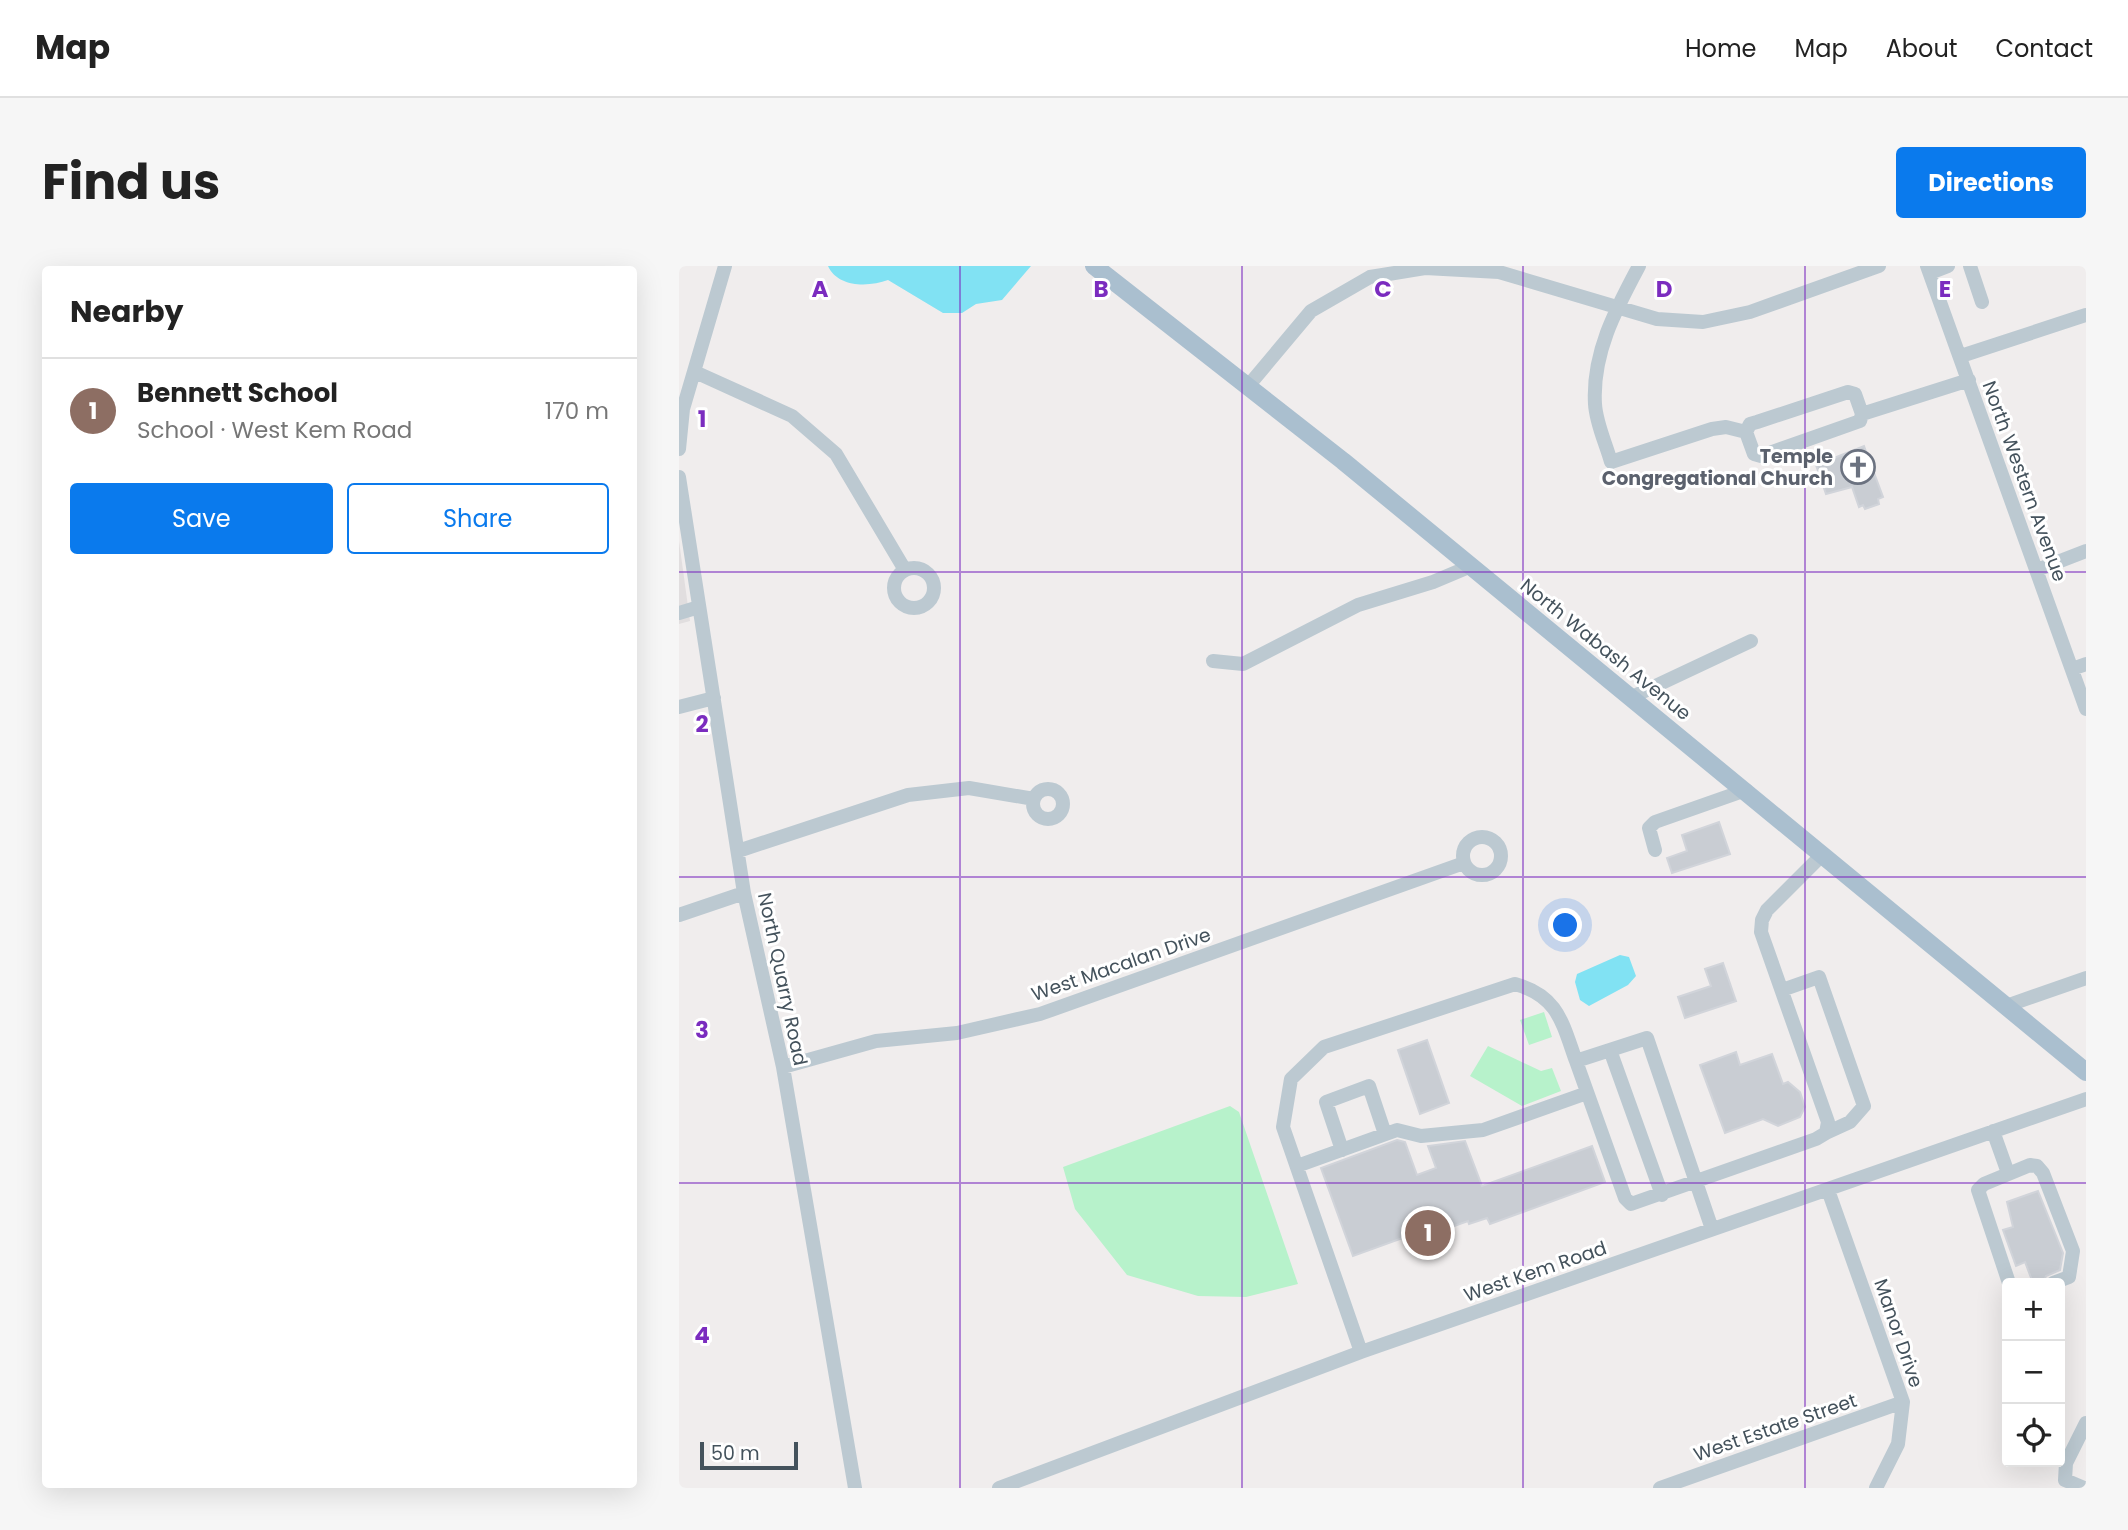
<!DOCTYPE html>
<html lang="en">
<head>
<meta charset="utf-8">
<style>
  :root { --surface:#fff; --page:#f6f6f6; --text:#222; --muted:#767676; --line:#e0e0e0; --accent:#0a7aed }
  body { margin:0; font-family:Poppins,sans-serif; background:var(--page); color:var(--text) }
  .controls { position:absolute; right:21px; bottom:21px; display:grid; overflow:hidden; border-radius:7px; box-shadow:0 7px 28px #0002 }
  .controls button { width:63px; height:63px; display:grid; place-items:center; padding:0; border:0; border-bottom:2px solid var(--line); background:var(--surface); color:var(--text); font:35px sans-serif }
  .scale { position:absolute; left:21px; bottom:18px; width:98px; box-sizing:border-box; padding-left:7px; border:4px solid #44525c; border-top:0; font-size:19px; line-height:24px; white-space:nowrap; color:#44525c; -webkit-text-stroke:5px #fff; paint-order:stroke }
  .you { position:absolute; left:887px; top:660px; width:24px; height:24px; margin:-18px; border:5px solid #fff; border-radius:50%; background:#1a73e8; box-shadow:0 0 0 10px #1a73e833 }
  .badge { display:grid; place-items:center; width:46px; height:46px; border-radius:50%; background:var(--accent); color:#fff; font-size:23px; font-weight:700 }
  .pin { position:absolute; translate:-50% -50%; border:4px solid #fff; box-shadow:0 2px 7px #0006 }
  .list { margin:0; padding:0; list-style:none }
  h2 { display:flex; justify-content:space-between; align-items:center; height:91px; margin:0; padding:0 28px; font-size:30px }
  h2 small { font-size:23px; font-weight:400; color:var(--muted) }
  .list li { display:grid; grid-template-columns:46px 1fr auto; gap:21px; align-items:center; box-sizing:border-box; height:105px; padding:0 28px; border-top:2px solid var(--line) }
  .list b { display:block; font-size:26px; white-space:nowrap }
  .list p { margin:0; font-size:23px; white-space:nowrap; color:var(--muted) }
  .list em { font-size:23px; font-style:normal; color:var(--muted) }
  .actions { display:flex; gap:14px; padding:21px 28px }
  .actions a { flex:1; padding:16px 0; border:2px solid var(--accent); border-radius:7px; text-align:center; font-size:24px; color:var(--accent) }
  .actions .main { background:var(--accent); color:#fff }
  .icon { flex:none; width:38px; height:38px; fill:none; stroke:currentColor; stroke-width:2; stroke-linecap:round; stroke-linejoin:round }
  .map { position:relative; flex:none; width:1407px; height:1222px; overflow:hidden; border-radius:7px }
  header { display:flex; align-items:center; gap:42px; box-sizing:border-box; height:98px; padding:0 35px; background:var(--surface); border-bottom:2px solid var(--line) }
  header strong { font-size:33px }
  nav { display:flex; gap:38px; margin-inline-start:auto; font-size:24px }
  .intro { display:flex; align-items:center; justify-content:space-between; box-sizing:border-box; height:168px; padding:0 42px }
  h1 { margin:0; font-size:49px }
  .button { padding:18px 32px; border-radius:7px; background:var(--accent); color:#fff; font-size:24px; font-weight:700 }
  main { display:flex; gap:42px; padding:0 42px }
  aside { flex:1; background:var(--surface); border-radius:7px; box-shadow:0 7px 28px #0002 }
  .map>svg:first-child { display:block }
</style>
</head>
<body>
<header>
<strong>Map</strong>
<nav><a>Home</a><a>Map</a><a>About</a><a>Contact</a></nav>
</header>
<div class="intro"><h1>Find us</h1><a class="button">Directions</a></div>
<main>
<aside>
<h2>Nearby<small></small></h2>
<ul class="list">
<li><span class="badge" style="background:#8d6e63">1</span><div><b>Bennett School</b><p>School · West Kem Road</p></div><em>170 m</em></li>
</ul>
<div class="actions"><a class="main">Save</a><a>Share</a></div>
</aside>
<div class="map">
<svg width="1407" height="1222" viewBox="0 0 1407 1222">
  <rect width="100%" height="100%" fill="#f0eded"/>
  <path fill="#e1dedf" d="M 0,275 L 11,355 L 0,358 Z"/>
  <path fill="#b7f2cb" d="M 865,746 L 873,771 L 850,779 L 841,754 Z
    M 809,780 L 862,805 L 873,802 L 882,825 L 843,840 L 791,810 Z
    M 551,840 L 560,846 L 619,1018 L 567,1031 L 519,1030 L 448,1009 L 396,943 L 384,901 Z"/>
  <path fill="#81e2f3" d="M 149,0 L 352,0 L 323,34 L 297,38 L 283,47 L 264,47 L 209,14 C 190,21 159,22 149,0 Z
    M 941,689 L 950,691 L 957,710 L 949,719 L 910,740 L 901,734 L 896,716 L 898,708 Z"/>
  <path fill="#c9cdd3" stroke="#d1d4da" stroke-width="2" d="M 1185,180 L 1204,231 L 1199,233 L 1200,238 L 1186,243 L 1184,239 L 1180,241 L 1173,221 L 1147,228 L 1137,199 Z
    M 1040,556 L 1051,588 L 993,607 L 988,592 L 1008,585 L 1003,569 Z
    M 1044,697 L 1057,735 L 1006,752 L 999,731 L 1032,720 L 1026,703 Z
    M 748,774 L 770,837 L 741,848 L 719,784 Z
    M 1057,786 L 1061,799 L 1093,788 L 1104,818 L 1109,816 L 1121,826 L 1126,841 L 1121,851 L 1099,860 L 1084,853 L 1046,867 L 1021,799 Z
    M 718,874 L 726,876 L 738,909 L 757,902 L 749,880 L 786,875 L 803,920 L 913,880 L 926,916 L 811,958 L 808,952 L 790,958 L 789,955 L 742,972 L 740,966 L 674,990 L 642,902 Z
    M 1359,925 L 1384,987 L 1381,1004 L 1367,1010 L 1364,1017 L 1354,1017 L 1346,996 L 1337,1000 L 1324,964 L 1334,961 L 1328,936 Z"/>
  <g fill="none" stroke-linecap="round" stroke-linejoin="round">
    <path stroke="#bcc9d1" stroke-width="14" d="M 960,0 C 937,43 913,87 916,138 C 917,157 927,178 932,196 L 1033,163 L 1047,161 L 1067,166
      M 1248,0 L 1407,443
      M 1291,0 L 1303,36
      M 1251,7 L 1269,0
      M 1282,90 L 1407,49
      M 16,106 L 113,150 L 157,188 L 226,304
      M 570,119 L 632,45 L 691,11 L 746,2 L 820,6 L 978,53 L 1024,56 L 1071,46 L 1200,0
      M 1183,148 L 1176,128 L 1169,126 L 1078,156 L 1071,158 L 1067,166 L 1075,188 L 1082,190 L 1181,155 L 1183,148 L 1290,114
      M 0,183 L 4,143 L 46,0
      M 0,211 L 65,627 L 104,801 L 176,1222
      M215 322a20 20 0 1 1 40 0a20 20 0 1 1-40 0Z
      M 1358,304 L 1407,285
      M 0,347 L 20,341
      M 534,395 L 564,398 L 679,339 L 754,316 L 792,300
      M 1393,403 L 1407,398
      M 953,431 L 1072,375
      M 0,441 L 35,432
      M354 538a15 15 0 1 1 30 0a15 15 0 1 1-30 0Z
      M784 590a19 19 0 1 1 38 0a19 19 0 1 1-38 0Z
      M 976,584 L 970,562 L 976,556 L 1067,524
      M 59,585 L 229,529 L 290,522 L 355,533
      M 0,649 L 65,627
      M 1103,724 L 1140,711 L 1185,840 L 1171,856 L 1147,867
      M 1327,740 L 1407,712
      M 931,784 L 983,929
      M 897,795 L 946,932 L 952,938 L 1137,873 L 1147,867 L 1149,856 L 1082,666 L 1083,654 L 1088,644 L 1144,588
      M 104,801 L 197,775 L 278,767 L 361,748 L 785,597
      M 1314,865 L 1329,907
      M 663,884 L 647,836 L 690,820 L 706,868
      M 618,900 L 718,864 L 742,870 L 804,864 L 908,827
      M 1149,924 L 1224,1136 L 1219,1178 L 1197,1222
      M 1330,1017 L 1299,924 L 1305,918 L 1351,899 L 1358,900 L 1364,907 L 1394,985 L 1390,1011 L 1374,1017
      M 682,1086 L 604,861 L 612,813 L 645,781 L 836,718 C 879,730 883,756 897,795 L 968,772 L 1033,963
      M 320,1222 L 682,1086 L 1407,833
      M 981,1222 L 1224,1136
      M 1405,1222 L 1386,1214 L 1387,1197 L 1407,1157"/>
    <path stroke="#aabfcf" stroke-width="18" d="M 415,0 L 664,195 L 1407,806"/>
  </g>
  <path fill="none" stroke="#7b2cbf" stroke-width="2" stroke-opacity="0.55" d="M 281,0 L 281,1222M 563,0 L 563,1222M 844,0 L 844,1222M 1126,0 L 1126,1222M 0,306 L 1407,306M 0,611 L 1407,611M 0,917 L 1407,917"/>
  <defs>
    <g id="church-ring" transform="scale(1.75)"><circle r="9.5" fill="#fff" stroke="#6b7280" stroke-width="1.5"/><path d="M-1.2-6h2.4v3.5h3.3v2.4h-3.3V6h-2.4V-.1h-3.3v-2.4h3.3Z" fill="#6b7280"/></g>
  </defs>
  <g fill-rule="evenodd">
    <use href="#church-ring" x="1179" y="201"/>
  </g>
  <g text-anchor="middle" stroke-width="6" stroke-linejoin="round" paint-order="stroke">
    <g font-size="19" font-weight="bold" fill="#5b616d" stroke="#fff" text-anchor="end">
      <text x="1154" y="197">Temple<tspan x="1154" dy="22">Congregational Church</tspan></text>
    </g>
    <g font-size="19" fill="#44525c" stroke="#fff">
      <text transform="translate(1346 215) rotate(70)" y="7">North Western Avenue</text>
      <text transform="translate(927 383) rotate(39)" y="7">North Wabash Avenue</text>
      <text transform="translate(442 698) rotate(-19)" y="7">West Macalan Drive</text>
      <text transform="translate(104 713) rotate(78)" y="7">North Quarry Road</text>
      <text transform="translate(856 1005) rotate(-19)" y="7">West Kem Road</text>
      <text transform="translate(1220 1067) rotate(71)" y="7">Manor Drive</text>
      <text transform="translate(1096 1161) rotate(-19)" y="7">West Estate Street</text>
    </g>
  </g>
  <g font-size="23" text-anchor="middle" font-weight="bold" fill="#7b2cbf" stroke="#fff" stroke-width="6" stroke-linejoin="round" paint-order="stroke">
    <text x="141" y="31">A</text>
    <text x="422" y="31">B</text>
    <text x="704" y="31">C</text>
    <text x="985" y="31">D</text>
    <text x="1266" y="31">E</text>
    <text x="23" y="161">1</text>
    <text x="23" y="466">2</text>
    <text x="23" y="772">3</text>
    <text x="23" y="1077">4</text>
  </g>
</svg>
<div class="controls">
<button>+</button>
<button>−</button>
<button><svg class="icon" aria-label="locate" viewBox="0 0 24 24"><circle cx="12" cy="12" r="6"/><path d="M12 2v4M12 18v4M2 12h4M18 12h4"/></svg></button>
</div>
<div class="scale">50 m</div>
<div class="you"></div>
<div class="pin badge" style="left:749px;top:967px;background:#8d6e63">1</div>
</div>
</main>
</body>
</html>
